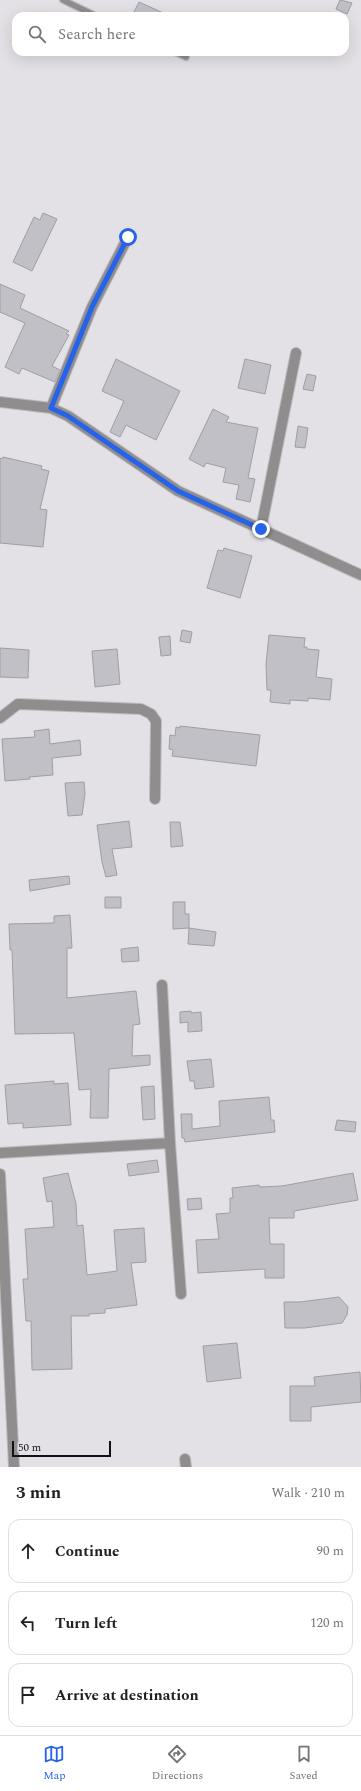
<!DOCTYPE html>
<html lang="en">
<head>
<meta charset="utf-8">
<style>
  :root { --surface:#fff; --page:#f6f6f6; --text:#202124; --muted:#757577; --line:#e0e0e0; --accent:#2563eb }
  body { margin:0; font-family:Spectral,serif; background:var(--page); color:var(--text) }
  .scale { position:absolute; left:12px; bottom:10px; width:99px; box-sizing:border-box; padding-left:4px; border:2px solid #111012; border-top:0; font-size:11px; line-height:14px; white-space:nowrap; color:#111012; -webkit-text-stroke:3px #e3e0e6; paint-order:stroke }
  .stop { position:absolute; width:12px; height:12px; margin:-9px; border:3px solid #2563eb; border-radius:50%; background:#fff }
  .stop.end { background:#2563eb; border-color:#fff; box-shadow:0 1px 4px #0008 }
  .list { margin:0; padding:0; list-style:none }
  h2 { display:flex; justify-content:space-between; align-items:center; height:52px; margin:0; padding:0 16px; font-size:17px }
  h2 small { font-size:13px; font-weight:400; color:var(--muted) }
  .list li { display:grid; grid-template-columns:26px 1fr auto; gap:12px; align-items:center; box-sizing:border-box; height:64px; margin:0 8px 8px; padding:0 8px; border:1px solid var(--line); border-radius:12px }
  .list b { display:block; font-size:15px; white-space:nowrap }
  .list em { font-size:13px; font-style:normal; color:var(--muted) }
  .icon { flex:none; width:22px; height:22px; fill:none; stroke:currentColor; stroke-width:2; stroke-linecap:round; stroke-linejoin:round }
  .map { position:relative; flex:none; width:361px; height:1467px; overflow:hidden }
  .search { position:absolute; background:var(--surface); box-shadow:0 4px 16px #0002; left:12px; right:12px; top:12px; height:44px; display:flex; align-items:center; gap:10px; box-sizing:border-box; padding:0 14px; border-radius:12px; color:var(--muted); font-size:15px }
  .sheet { height:268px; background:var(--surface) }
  nav { display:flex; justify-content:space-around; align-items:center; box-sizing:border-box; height:56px; border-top:1px solid var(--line); background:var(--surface); font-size:11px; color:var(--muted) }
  nav a { display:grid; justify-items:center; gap:2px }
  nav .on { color:var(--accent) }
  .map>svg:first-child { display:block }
</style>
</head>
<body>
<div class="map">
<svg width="361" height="1467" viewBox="0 0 361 1467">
  <rect width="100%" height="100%" fill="#e3e0e6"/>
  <path fill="#c0c0c6" stroke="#9e9ea4" d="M 340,0 L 352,3 L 347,14 L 336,9 Z
    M 139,2 L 170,16 L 132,16 Z
    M 43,213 L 57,219 L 32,271 L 13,262 L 34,217 L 40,220 Z
    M 0,284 L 25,295 L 20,308 L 69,331 L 66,334 L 69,335 L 52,366 L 60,370 L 55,382 L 22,368 L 19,374 L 5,367 L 25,323 L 0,312 Z
    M 116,359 L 180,391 L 156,440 L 126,425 L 120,437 L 110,432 L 124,401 L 102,391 Z
    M 245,359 L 271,365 L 265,394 L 238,388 Z
    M 307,374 L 316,376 L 313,391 L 303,389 Z
    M 213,409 L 229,417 L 226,422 L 258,428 L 248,478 L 255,479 L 250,502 L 236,499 L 239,485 L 223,482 L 226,468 L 206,463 L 204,467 L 189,459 Z
    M 298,426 L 308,428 L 305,448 L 295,447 Z
    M 3,457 L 42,466 L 41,469 L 49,471 L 40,509 L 47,510 L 43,547 L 0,543 L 0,458 L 2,459 Z
    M 224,548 L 252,556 L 240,598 L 207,588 L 218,550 L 223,551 Z
    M 182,630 L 192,632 L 190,643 L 180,641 Z
    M 269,635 L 305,638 L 304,647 L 307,647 L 307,649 L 319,650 L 316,677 L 332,679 L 330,700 L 308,698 L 308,701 L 290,700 L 290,704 L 270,702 L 271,690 L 267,690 L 266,664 Z
    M 170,636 L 171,655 L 161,656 L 159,637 Z
    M 0,648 L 29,650 L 28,678 L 0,677 Z
    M 117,649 L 120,684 L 95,687 L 92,651 Z
    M 180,726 L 260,735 L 256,766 L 172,756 L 173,750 L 169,749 L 170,735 L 175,736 L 176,727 L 180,728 Z
    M 49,729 L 50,744 L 80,740 L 81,755 L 52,758 L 53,775 L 29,777 L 30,779 L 5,781 L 2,739 L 35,737 L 34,731 Z
    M 84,782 L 85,794 L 82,815 L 68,816 L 65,783 Z
    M 129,821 L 132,847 L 112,849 L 117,875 L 106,877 L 102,862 L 97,825 Z
    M 170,822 L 180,822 L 183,846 L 171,847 Z
    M 69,876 L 70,884 L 30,891 L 29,880 Z
    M 105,897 L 121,897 L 121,908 L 105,908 Z
    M 173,902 L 185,902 L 185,914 L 189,914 L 189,928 L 216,932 L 214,946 L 188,944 L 189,928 L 173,929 Z
    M 70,915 L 72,948 L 67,948 L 67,998 L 136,991 L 140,1024 L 133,1025 L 132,1056 L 150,1055 L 150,1065 L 109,1069 L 108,1118 L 90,1118 L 91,1089 L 79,1090 L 74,1033 L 15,1034 L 12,950 L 10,950 L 9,924 L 54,923 L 54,916 Z
    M 138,947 L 139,961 L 122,962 L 121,949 Z
    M 191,1011 L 191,1013 L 201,1012 L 202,1031 L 188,1032 L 188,1022 L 180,1023 L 180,1012 Z
    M 211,1059 L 214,1087 L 195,1089 L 194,1081 L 190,1081 L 187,1061 Z
    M 54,1081 L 54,1084 L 68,1083 L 71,1125 L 23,1128 L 23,1123 L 8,1124 L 5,1085 Z
    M 154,1086 L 155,1119 L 143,1120 L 141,1087 Z
    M 269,1097 L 271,1120 L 274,1120 L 275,1132 L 185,1142 L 184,1138 L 182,1138 L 181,1114 L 192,1114 L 192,1129 L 220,1126 L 219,1101 Z
    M 337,1120 L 356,1122 L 355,1132 L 335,1130 Z
    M 157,1160 L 159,1172 L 129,1176 L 127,1164 Z
    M 68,1173 L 76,1204 L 77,1226 L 83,1225 L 87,1275 L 117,1271 L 114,1230 L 144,1228 L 146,1262 L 131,1263 L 137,1305 L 105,1309 L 105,1313 L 89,1314 L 89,1316 L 71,1316 L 72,1369 L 32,1370 L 31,1321 L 26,1321 L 23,1279 L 28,1279 L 25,1229 L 54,1227 L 52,1201 L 47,1202 L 43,1178 Z
    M 353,1173 L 358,1200 L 294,1211 L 294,1218 L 269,1218 L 270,1244 L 284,1244 L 284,1278 L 265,1278 L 265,1269 L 198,1273 L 196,1240 L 219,1239 L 216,1214 L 230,1213 L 230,1198 L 233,1198 L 232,1188 L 259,1185 L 260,1187 L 282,1186 Z
    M 201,1198 L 202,1209 L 188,1210 L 187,1199 Z
    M 339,1297 L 348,1307 L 347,1315 L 342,1323 L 305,1328 L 285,1328 L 284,1302 L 300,1302 Z
    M 237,1343 L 241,1378 L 207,1382 L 203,1346 Z
    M 360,1372 L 361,1402 L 311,1407 L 311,1421 L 290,1421 L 290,1386 L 315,1386 L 314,1377 Z"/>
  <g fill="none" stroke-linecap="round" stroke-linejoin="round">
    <g stroke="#bdbbc0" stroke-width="8">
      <path id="lane" d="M 63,0 L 96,16
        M 175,52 L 186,57"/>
    </g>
    <g stroke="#bdbbc0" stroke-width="12">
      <path id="street" d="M 0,402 L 51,408 L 68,416 L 178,491 L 361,575
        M 51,408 L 92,307 L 128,237
        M 261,529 L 296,353
        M 0,718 L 18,704 L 141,709 L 151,714 L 156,721 L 155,799
        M 162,985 L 170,1143
        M 0,1153 L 170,1143 L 181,1294
        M 0,1174 L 14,1467
        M 185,1459 L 186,1467"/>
    </g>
    <use href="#lane" stroke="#8f8d8e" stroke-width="5.5"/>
    <use href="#street" stroke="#8f8d8e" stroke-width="10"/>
  </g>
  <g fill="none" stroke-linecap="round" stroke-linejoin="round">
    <path stroke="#2563eb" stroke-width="5" d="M 128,237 L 92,307 L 51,408 L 68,416 L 178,491 L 261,529"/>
  </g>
</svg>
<div class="scale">50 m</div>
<div class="stop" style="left:128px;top:237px"></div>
<div class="stop end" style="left:261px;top:529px"></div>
<div class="search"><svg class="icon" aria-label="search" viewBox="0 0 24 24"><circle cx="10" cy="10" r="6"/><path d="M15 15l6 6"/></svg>Search here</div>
</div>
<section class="sheet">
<h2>3 min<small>Walk · 210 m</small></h2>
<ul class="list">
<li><svg class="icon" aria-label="ahead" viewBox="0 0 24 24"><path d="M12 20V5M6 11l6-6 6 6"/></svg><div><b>Continue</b></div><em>90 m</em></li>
<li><svg class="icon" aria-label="left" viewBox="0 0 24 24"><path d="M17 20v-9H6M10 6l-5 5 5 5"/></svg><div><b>Turn left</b></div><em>120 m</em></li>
<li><svg class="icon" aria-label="arrive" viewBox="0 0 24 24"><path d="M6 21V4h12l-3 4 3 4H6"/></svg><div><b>Arrive at destination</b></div></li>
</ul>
</section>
<nav>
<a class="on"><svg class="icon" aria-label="map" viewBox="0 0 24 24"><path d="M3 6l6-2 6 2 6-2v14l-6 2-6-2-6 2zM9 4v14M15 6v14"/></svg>Map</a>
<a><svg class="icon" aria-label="directions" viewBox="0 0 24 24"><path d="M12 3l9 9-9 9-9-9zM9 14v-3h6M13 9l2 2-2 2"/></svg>Directions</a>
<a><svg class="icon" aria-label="saved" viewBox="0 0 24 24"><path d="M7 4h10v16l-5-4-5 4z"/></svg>Saved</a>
</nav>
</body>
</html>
